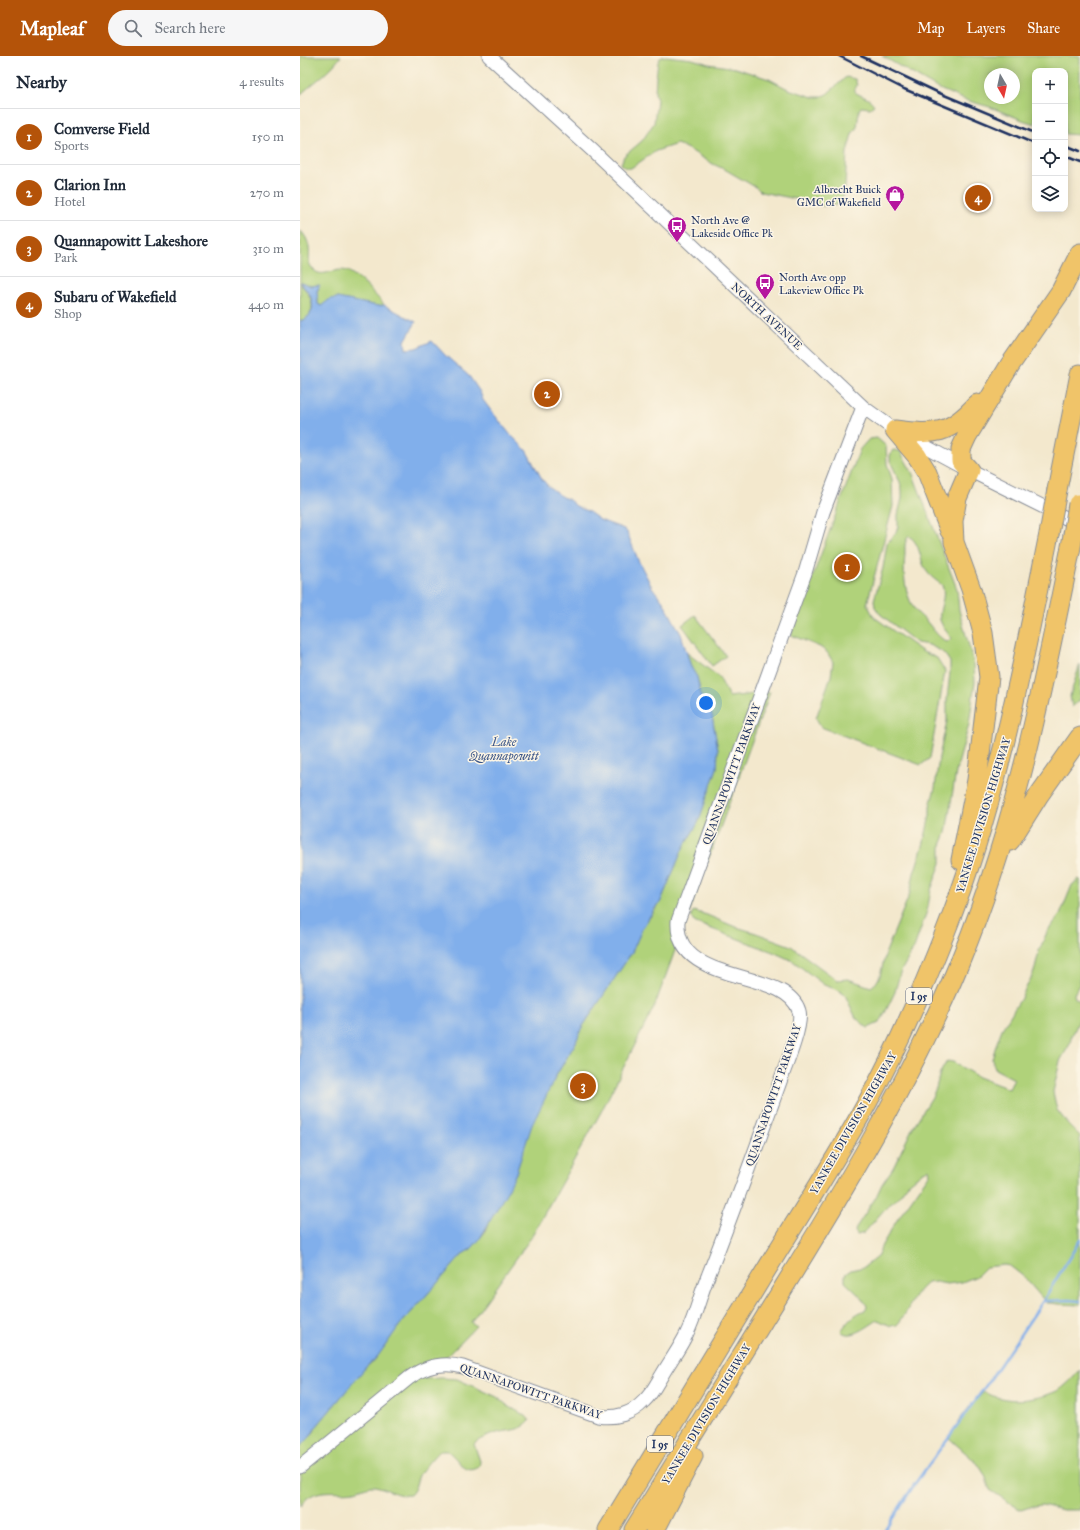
<!DOCTYPE html>
<html lang="en">
<head>
<meta charset="utf-8">
<style>
  :root { --surface:#fff; --page:#f6f6f7; --text:#1f2937; --muted:#747a83; --line:#e0e1e3; --accent:#b45309 }
  body { margin:0; font-family:"IM FELL Great Primer",serif; background:var(--page); color:var(--text) }
  .controls { position:absolute; right:12px; top:12px; display:grid; overflow:hidden; border-radius:8px; box-shadow:0 2px 10px #0003 }
  .controls button { width:36px; height:36px; display:grid; place-items:center; padding:0; border:0; border-bottom:1px solid var(--line); background:var(--surface); color:var(--text); font:20px sans-serif }
  .compass { position:absolute; left:684px; top:12px; width:36px; height:36px; border-radius:50%; background:var(--surface); box-shadow:0 2px 10px #0003; rotate:171deg }
  .you { position:absolute; left:406px; top:647px; width:14px; height:14px; margin:-10px; border:3px solid #fff; border-radius:50%; background:#1a73e8; box-shadow:0 0 0 6px #1a73e833 }
  .badge { display:grid; place-items:center; width:26px; height:26px; border-radius:50%; background:var(--accent); color:#fff; font-size:13px; font-weight:700 }
  .pin { position:absolute; translate:-50% -50%; border:2px solid #fff; box-shadow:0 1px 4px #0006 }
  .list { margin:0; padding:0; list-style:none }
  h2 { display:flex; justify-content:space-between; align-items:center; height:52px; margin:0; padding:0 16px; font-size:17px }
  h2 small { font-size:13px; font-weight:400; color:var(--muted) }
  .list li { display:grid; grid-template-columns:26px 1fr auto; gap:12px; align-items:center; box-sizing:border-box; height:56px; padding:0 16px; border-top:1px solid var(--line) }
  .list b { display:block; font-size:15px; white-space:nowrap }
  .list p { margin:0; font-size:13px; white-space:nowrap; color:var(--muted) }
  .list em { font-size:13px; font-style:normal; color:var(--muted) }
  .icon { flex:none; width:22px; height:22px; fill:none; stroke:currentColor; stroke-width:2; stroke-linecap:round; stroke-linejoin:round }
  .map { position:relative; flex:none; width:780px; height:1474px; overflow:hidden }
  header { display:flex; align-items:center; gap:24px; box-sizing:border-box; height:56px; padding:0 20px; background:var(--accent); color:#fff }
  header strong { font-size:19px }
  nav { display:flex; gap:22px; margin-inline-start:auto; font-size:14px }
  .search { width:280px; height:36px; background:var(--page); display:flex; align-items:center; gap:10px; box-sizing:border-box; padding:0 14px; border-radius:22px; color:var(--muted); font-size:15px }
  main { display:flex }
  aside { flex:1; background:var(--surface) }
  .map>svg:first-child { display:block }
</style>
</head>
<body>
<header>
<strong>Mapleaf</strong>
<div class="search"><svg class="icon" aria-label="search" viewBox="0 0 24 24"><circle cx="10" cy="10" r="6"/><path d="M15 15l6 6"/></svg>Search here</div>
<nav><a>Map</a><a>Layers</a><a>Share</a></nav>
</header>
<main>
<aside>
<h2>Nearby<small>4 results</small></h2>
<ul class="list">
<li><span class="badge">1</span><div><b>Comverse Field</b><p>Sports</p></div><em>150 m</em></li>
<li><span class="badge">2</span><div><b>Clarion Inn</b><p>Hotel</p></div><em>270 m</em></li>
<li><span class="badge">3</span><div><b>Quannapowitt Lakeshore</b><p>Park</p></div><em>310 m</em></li>
<li><span class="badge">4</span><div><b>Subaru of Wakefield</b><p>Shop</p></div><em>440 m</em></li>
</ul>
</aside>
<div class="map">
<svg width="780" height="1474" viewBox="0 0 780 1474">
  <rect width="100%" height="100%" fill="#fcf5e5"/>
  <filter id="ink" filterUnits="userSpaceOnUse"><feTurbulence type="fractalNoise" baseFrequency=".025" numOctaves="2"/><feDisplacementMap in="SourceGraphic" scale="8" xChannelSelector="R" yChannelSelector="G"/><feConvolveMatrix kernelMatrix="1 2 1 2 8 2 1 2 1" color-interpolation-filters="sRGB"/></filter>
  <filter id="wash" filterUnits="userSpaceOnUse"><feTurbulence type="fractalNoise" baseFrequency=".012" numOctaves="4" result="noise"/><feDisplacementMap in="SourceGraphic" scale="16" xChannelSelector="R" yChannelSelector="G"/><feGaussianBlur stdDeviation="0.9" result="paint"/><feColorMatrix in="noise" values="0 0 0 0 0 0 0 0 0 0 0 0 0 0 0 0 0 1.4 0 .05"/><feComposite in="paint" operator="in"/></filter>
  <g filter="url(#wash)">
    <rect width="100%" height="100%" fill="#f3e8cd"/>
    <path fill="#b0d27a" stroke="#66806c" fill-rule="evenodd" d="M 0,0 L 41,0 C 30,16 14,26 0,39 Z
      M 365,0 L 392,3 L 409,8 L 435,12 L 469,23 L 488,33 L 513,41 L 520,41 L 527,38 L 546,21 L 555,23 L 557,29 L 554,35 C 560,41 570,41 574,49 L 570,52 L 561,51 L 559,54 L 557,71 L 552,78 L 547,96 L 545,131 L 543,141 L 537,149 L 522,150 L 512,146 L 461,136 L 457,132 L 426,114 L 413,108 L 390,94 L 377,88 L 356,95 L 331,112 C 327,113 325,111 321,108 L 324,100 L 342,85 L 354,67 L 357,44 L 355,37 L 356,21 L 358,6 L 360,2 Z
      M 582,0 L 780,0 L 780,79 L 765,78 L 765,15 L 735,15 L 735,68 L 725,65 L 690,51 L 665,44 L 637,32 ZM 690,18 L 714,18 L 714,42 L 690,42 Z
      M 0,174 C 10,184 10,194 9,207 C 19,228 32,210 47,215 C 56,218 78,241 84,249 L 78,250 L 37,242 L 26,246 L 22,250 L 18,248 L 17,235 L 19,233 L 17,229 L 11,230 L 1,226 L 1,229 C 12,239 19,259 0,265 Z
      M 577,382 L 586,390 L 587,408 L 592,423 L 593,450 L 567,548 L 574,561 L 623,596 L 637,602 L 645,615 L 630,702 L 621,709 L 521,671 L 516,662 L 531,620 L 533,606 L 527,596 L 520,591 L 491,579 L 560,393 L 569,383 Z
      M 593,394 L 600,395 L 612,416 L 657,533 L 659,554 L 674,608 L 675,626 L 669,668 L 656,716 L 646,777 L 641,789 L 641,807 L 631,834 L 627,855 L 614,892 L 600,917 L 595,936 L 582,963 L 579,967 L 568,972 L 556,962 L 545,939 L 538,934 L 524,929 L 493,905 L 473,896 L 396,867 L 393,865 L 391,860 L 393,855 L 407,859 L 433,870 L 456,877 L 491,890 L 537,924 L 548,923 L 571,931 L 576,927 L 580,920 L 586,896 L 610,837 L 614,817 L 623,790 L 630,759 L 630,750 L 635,732 L 639,701 L 647,665 L 647,643 L 650,616 L 650,606 L 646,600 L 641,595 L 629,589 L 617,587 L 580,558 L 575,551 L 574,544 L 583,512 L 587,487 L 595,478 L 598,471 L 598,459 L 602,442 L 602,434 L 600,426 L 590,405 L 590,398 ZM 609,480 C 621,488 619,503 626,514 C 629,520 637,525 642,529 C 647,542 638,552 640,564 C 642,571 648,576 651,583 L 647,586 C 638,581 634,574 627,566 C 624,562 619,559 616,555 C 604,539 603,517 605,498 C 605,491 604,486 609,480 Z
      M 395,559 L 426,600 L 412,610 L 382,569 Z
      M 387,597 L 419,621 L 429,641 L 470,636 L 355,949 L 301,1056 L 230,1183 L 171,1266 L 176,1270 L 125,1323 L 141,1322 L 157,1323 L 197,1341 L 208,1350 L 226,1360 L 230,1365 C 222,1375 208,1374 197,1377 C 190,1379 182,1382 176,1386 L 174,1388 L 180,1405 L 179,1411 C 165,1420 160,1405 150,1397 L 148,1395 L 139,1395 C 133,1401 126,1409 121,1416 C 115,1425 118,1431 110,1439 C 97,1441 87,1432 75,1430 C 67,1429 61,1434 54,1435 C 33,1438 15,1429 0,1450 L 0,1391 L 14,1376 L 16,1371 L 66,1311 L 74,1305 L 99,1270 L 164,1197 L 171,1193 L 185,1176 L 193,1157 L 216,1117 L 228,1078 L 235,1061 L 257,1018 L 276,986 L 281,973 L 332,896 L 343,871 L 360,847 L 383,792 L 398,767 L 417,712 L 418,694 L 412,660 L 409,653 L 402,644 L 397,621 L 391,611 Z
      M 780,608 L 780,644 L 772,651 L 770,640 Z
      M 779,823 L 780,824 L 780,927 L 774,938 L 775,942 L 780,945 L 780,962 L 771,982 L 770,988 L 760,1005 L 753,1036 L 757,1054 L 768,1068 L 780,1080 L 780,1249 L 758,1248 L 751,1247 L 746,1247 L 747,1245 L 743,1243 L 724,1221 L 710,1210 L 704,1209 L 686,1211 L 677,1220 L 662,1226 L 647,1228 L 636,1226 L 627,1227 C 611,1240 609,1256 597,1269 L 591,1270 L 578,1264 C 569,1269 551,1285 541,1275 C 548,1265 554,1258 565,1254 L 567,1250 L 562,1242 L 545,1226 L 545,1218 L 551,1214 L 564,1211 L 577,1201 L 582,1189 L 597,1164 L 630,1117 L 629,1112 L 623,1116 L 607,1129 L 599,1140 L 583,1155 L 564,1177 L 557,1179 L 555,1175 L 557,1170 L 576,1141 L 582,1128 L 593,1112 L 613,1071 L 632,1041 L 636,1032 L 640,1017 L 647,1005 L 653,1006 L 678,1021 L 709,1033 L 714,1023 L 695,1013 L 693,1007 L 692,1003 L 697,986 L 702,973 L 720,944 L 734,916 L 739,895 L 747,876 L 760,859 L 772,829 Z
      M 780,1314 L 780,1454 L 763,1454 L 742,1449 L 733,1450 L 721,1454 L 690,1434 L 685,1419 L 678,1408 L 649,1382 C 656,1368 672,1345 684,1336 C 707,1348 734,1345 757,1335 C 764,1332 775,1320 780,1314 Z"/>
    <path fill="#81afeb" stroke="#4e6fa4" d="M 1,226 L 11,230 L 20,229 L 17,235 L 18,248 L 21,250 L 30,243 L 37,242 L 78,250 L 84,249 L 116,266 L 105,285 L 106,293 L 116,292 L 132,285 L 145,299 L 169,320 L 180,336 L 183,344 L 189,352 L 209,377 L 226,394 L 242,423 L 248,430 L 262,441 L 268,443 L 276,450 L 289,456 L 300,464 L 324,473 L 327,476 L 338,504 L 352,531 L 364,547 L 381,578 L 391,611 L 397,621 L 402,644 L 409,653 L 412,660 L 418,694 L 417,712 L 398,767 L 383,792 L 360,847 L 355,852 L 343,871 L 332,896 L 281,973 L 276,986 L 257,1018 L 232,1069 L 216,1117 L 209,1132 L 179,1184 L 171,1193 L 164,1197 L 99,1270 L 78,1300 L 66,1311 L 16,1371 L 10,1381 L 0,1391 L 0,265 C 13,261 15,251 10,239 C 8,234 2,231 1,226 Z"/>
    <g fill="none" stroke-linecap="round" stroke-linejoin="round">
      <path stroke="#81afeb" stroke-width="2.5" d="M 743,1245 L 769,1244 L 780,1245
        M 585,1474 L 614,1429 L 685,1331 L 743,1245 L 780,1184"/>
    </g>
  </g>
  <g filter="url(#ink)">
    <g fill="none" stroke-linecap="round" stroke-linejoin="round">
      <g stroke="#878c96" stroke-width="15">
        <path id="minor" d="M 189,0 L 292,94 L 563,351 L 595,374 L 669,414 L 780,469
          M 0,1411 L 109,1322 C 125,1310 144,1306 163,1311 L 298,1360 C 315,1363 332,1358 344,1345 C 352,1338 357,1327 362,1319 C 370,1305 380,1292 387,1277 C 396,1259 400,1239 408,1220 C 434,1154 458,1087 482,1020 C 487,1007 503,967 499,955 C 486,911 374,931 378,865 L 505,517 L 523,456 L 563,351"/>
      </g>
      <g stroke="#878c96" stroke-width="21">
        <path id="highway" d="M 595,374 C 635,379 649,379 677,348
          M 595,374 L 617,400 L 627,416 L 650,475
          M 757,434 L 780,318
          M 710,785 L 739,739 L 780,681
          M 661,804 L 677,724 L 689,621 L 683,577 L 671,533 L 654,486 L 653,465 L 657,442 L 669,414 L 661,405 L 661,393 L 667,380 L 710,309 L 761,235 L 780,197
          M 308,1474 C 359,1391 409,1307 460,1224 C 495,1166 533,1109 566,1049 C 597,993 623,933 646,874 C 697,746 722,612 749,478
          M 334,1474 C 377,1404 420,1334 463,1265 C 531,1155 599,1046 651,927 C 713,785 741,641 771,491
          M 355,1474 L 393,1400"/>
      </g>
      <use href="#minor" stroke="#fff" stroke-width="13"/>
      <use href="#highway" stroke="#f0c469" stroke-width="19"/>
      <path stroke="#1b2f5e" stroke-width="2.5" d="M 539,0 L 604,33 L 735,88
        M 561,0 L 637,36 L 735,77
        M 765,89 L 780,95
        M 765,100 L 780,106"/>
      <g stroke="#878c96" stroke-width="21" stroke-linecap="butt">
        <path id="highway-bridge" d="M 749,478 L 757,434
          M 771,491 L 778,448"/>
      </g>
      <use href="#highway-bridge" stroke="#f0c469" stroke-width="19"/>
    </g>
  </g>
  <defs>
    <g id="shop-pin" transform="scale(1)"><path d="M0 17L-7.5 6A9.5 9.5 0 1 1 7.5 6Z" fill="#b5179e" stroke="#fcf5e5"/><path d="M-5-2.5h2.3a2.7 3.5 0 0 1 5.4 0H5L5.5 6h-11ZM-1.5-2.5h3a1.5 2.3 0 0 0-3 0Z" fill="#fff"/></g>
    <g id="bus-pin" transform="scale(1)"><path d="M0 17L-7.5 6A9.5 9.5 0 1 1 7.5 6Z" fill="#b5179e" stroke="#fcf5e5"/><path d="M-5-6H5V4H4V6H2V4H-2V6H-4V4H-5ZM-3.5-4V0h7V-4ZM-3.5 1.2v1.5H-2V1.2ZM2 1.2v1.5H3.5V1.2Z" fill="#fff"/></g>
  </defs>
  <g fill-rule="evenodd">
    <use href="#shop-pin" x="595" y="139"/>
    <use href="#bus-pin" x="377" y="170"/>
    <use href="#bus-pin" x="465" y="227"/>
  </g>
  <g text-anchor="middle" stroke-width="3" stroke-linejoin="round" paint-order="stroke">
    <g fill="#fcf5e5" stroke="#5e6a86" stroke-width="1">
      <rect x="606" y="932" width="26" height="16" rx="3"/>
      <rect x="347" y="1380" width="26" height="16" rx="3"/>
    </g>
    <g font-size="10" font-weight="bold" fill="#1b2f5e">
      <text x="619" y="944">I 95</text>
      <text x="360" y="1392">I 95</text>
    </g>
    <g font-size="11" fill="#1b2f5e" stroke="#fcf5e5" text-anchor="start">
      <text x="581" y="137" text-anchor="end">Albrecht Buick<tspan x="581" dy="13">GMC of Wakefield</tspan></text>
      <text x="391" y="168">North Ave @<tspan x="391" dy="13">Lakeside Office Pk</tspan></text>
      <text x="479" y="225">North Ave opp<tspan x="479" dy="13">Lakeview Office Pk</tspan></text>
    </g>
    <g font-size="11" fill="#1b2f5e" stroke="#fcf5e5">
      <text transform="translate(467 260) rotate(43)" y="4">NORTH AVENUE</text>
      <text transform="translate(431 718) rotate(-70)" y="4">QUANNAPOWITT PARKWAY</text>
      <text transform="translate(683 759) rotate(-73)" y="4">YANKEE DIVISION HIGHWAY</text>
      <text transform="translate(473 1039) rotate(-71)" y="4">QUANNAPOWITT PARKWAY</text>
      <text transform="translate(553 1067) rotate(-60)" y="4">YANKEE DIVISION HIGHWAY</text>
      <text transform="translate(231 1335) rotate(19)" y="4">QUANNAPOWITT PARKWAY</text>
      <text transform="translate(406 1358) rotate(-59)" y="4">YANKEE DIVISION HIGHWAY</text>
    </g>
    <g font-size="12" font-style="italic" fill="#3a5588" stroke="#fcf5e5">
      <text x="204" y="690">Lake<tspan x="204" dy="14">Quannapowitt</tspan></text>
    </g>
  </g>
</svg>
<div class="controls">
<button>+</button>
<button>−</button>
<button><svg class="icon" aria-label="locate" viewBox="0 0 24 24"><circle cx="12" cy="12" r="6"/><path d="M12 2v4M12 18v4M2 12h4M18 12h4"/></svg></button>
<button><svg class="icon" aria-label="layers" viewBox="0 0 24 24"><path d="M12 4l9 5-9 5-9-5zM3 14l9 5 9-5"/></svg></button>
</div>
<svg class="compass" viewBox="-18 -18 36 36"><path d="M0-13l5 13h-10z" fill="#e53935"/><path d="M0 13l5-13h-10z" fill="#747a83"/></svg>
<div class="you"></div>
<div class="pin badge" style="left:547px;top:511px">1</div>
<div class="pin badge" style="left:247px;top:338px">2</div>
<div class="pin badge" style="left:283px;top:1030px">3</div>
<div class="pin badge" style="left:678px;top:142px">4</div>
</div>
</main>
</body>
</html>
